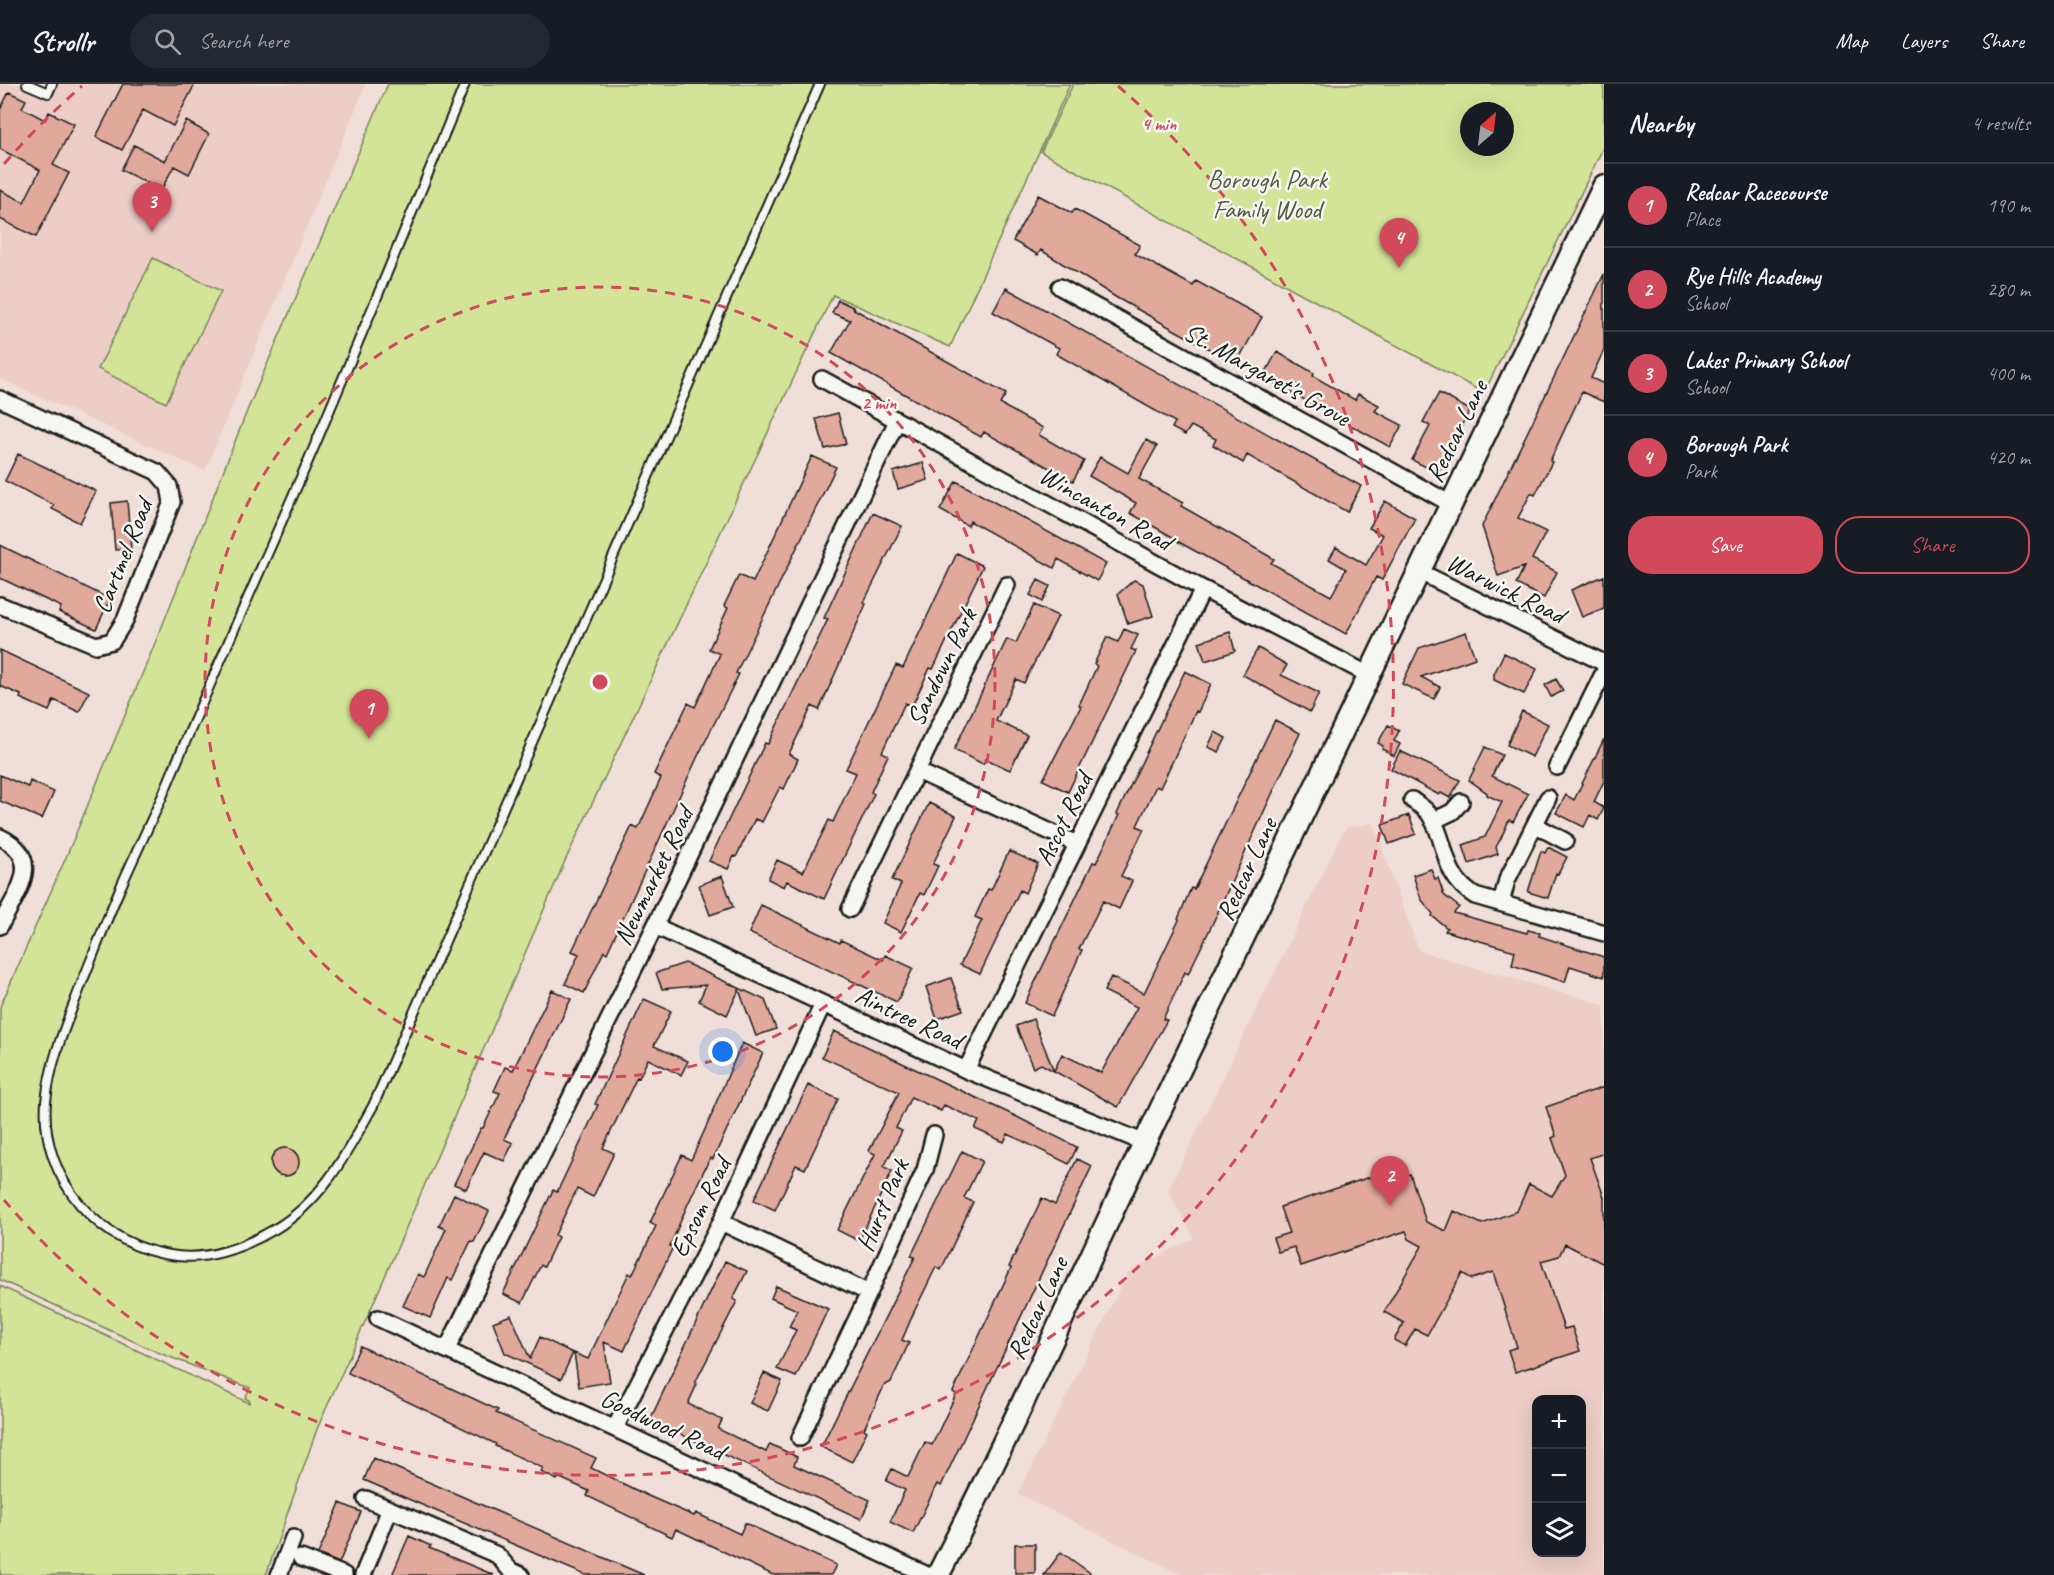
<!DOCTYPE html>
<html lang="en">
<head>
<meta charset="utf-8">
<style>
  :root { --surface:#171b24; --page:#242831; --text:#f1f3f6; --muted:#9ea1a6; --line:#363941; --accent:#d1495b }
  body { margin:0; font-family:Caveat,sans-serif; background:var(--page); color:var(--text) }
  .controls { position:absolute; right:18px; bottom:18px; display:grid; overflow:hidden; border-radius:12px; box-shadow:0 6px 24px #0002 }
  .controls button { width:54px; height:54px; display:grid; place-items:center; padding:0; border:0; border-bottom:2px solid var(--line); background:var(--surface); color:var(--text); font:30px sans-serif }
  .compass { position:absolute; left:1460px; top:18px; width:54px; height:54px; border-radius:50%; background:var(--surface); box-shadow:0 6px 24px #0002; rotate:28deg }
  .you { position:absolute; left:723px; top:968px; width:21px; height:21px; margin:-15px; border:4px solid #fff; border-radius:50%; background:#1a73e8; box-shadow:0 0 0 9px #1a73e833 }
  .badge { display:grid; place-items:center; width:39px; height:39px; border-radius:50%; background:var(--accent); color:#fff; font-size:20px; font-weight:700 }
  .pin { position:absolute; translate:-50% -50px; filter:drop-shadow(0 2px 3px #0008) }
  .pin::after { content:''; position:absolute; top:32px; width:21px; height:18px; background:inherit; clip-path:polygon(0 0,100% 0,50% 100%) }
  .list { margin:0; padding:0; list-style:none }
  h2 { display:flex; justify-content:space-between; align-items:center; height:78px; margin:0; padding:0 24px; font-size:26px }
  h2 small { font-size:20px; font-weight:400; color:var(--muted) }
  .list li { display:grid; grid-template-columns:39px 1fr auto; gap:18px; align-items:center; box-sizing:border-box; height:84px; padding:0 24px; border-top:2px solid var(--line) }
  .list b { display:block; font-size:22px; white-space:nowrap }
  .list p { margin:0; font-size:20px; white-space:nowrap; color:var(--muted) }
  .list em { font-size:20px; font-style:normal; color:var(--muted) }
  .actions { display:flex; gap:12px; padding:18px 24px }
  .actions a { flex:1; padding:14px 0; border:2px solid var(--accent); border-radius:24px; text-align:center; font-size:21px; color:var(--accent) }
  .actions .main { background:var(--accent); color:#fff }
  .icon { flex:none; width:33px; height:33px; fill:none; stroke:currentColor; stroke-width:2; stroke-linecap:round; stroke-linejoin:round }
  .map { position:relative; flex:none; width:1604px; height:1491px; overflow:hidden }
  header { display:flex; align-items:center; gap:36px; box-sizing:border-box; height:84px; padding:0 30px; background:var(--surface); border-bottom:2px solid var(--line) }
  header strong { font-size:28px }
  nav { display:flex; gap:33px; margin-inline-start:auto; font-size:21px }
  .search { width:420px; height:54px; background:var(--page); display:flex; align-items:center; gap:15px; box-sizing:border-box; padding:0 21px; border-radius:33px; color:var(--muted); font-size:22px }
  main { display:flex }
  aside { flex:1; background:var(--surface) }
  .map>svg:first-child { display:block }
</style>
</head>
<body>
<header>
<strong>Strollr</strong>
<div class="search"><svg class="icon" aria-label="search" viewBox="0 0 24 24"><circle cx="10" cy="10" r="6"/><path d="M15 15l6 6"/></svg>Search here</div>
<nav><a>Map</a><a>Layers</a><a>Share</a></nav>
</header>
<main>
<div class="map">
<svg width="1604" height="1491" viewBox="0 0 1604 1491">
  <rect width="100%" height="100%" fill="#f0dfd8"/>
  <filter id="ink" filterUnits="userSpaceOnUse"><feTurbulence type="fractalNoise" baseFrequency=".0167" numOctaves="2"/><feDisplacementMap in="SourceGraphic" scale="12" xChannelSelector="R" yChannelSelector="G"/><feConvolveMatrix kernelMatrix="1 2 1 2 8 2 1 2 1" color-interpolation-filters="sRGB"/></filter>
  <g filter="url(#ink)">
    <path fill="#eccec6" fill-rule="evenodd" d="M 0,0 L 366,0 L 205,387 L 0,295 Z
      M 1373,739 L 1419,867 L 1604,921 L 1604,1491 L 1182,1491 L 1018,1410 L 1128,1188 L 1194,1154 L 1168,1106 L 1345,744 ZM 1536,1316 L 1582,1316 L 1582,1468 L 1536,1468 Z"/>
    <path fill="#d3e498" stroke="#78805a" stroke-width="1.5" fill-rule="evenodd" d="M 388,0 L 1070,0 L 950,263 L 833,211 L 565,777 L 373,1220 L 317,1345 L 266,1491 L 0,1491 L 0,1202 L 249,1319 L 250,1317 L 245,1314 L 250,1304 L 157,1268 L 0,1196 L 0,923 L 67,771 L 163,540 L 247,327 Z
      M 1073,0 L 1604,0 L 1604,62 L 1484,309 L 1041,68 ZM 1469,27 L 1505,27 L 1505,63 L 1469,63 Z
      M 153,174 L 221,207 L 166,319 L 98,285 Z"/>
    <path fill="#e1a89c" stroke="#1c1c1c" stroke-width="1.5" d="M 123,0 L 195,0 L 173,42 L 143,26 L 122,66 L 96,53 Z
      M 9,8 L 26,16 L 22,24 L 45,36 L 49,28 L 74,40 L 53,81 L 69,89 L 36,153 L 0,135 L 0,106 L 24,118 L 40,86 L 0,65 L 0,26 Z
      M 186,37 L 209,50 L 189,90 L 174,82 L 161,106 L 121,86 L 134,61 L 165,77 Z
      M 1038,111 L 1072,129 L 1075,125 L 1140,161 L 1135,170 L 1193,202 L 1196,197 L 1262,233 L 1236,280 L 1117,214 L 1041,166 L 1038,171 L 1013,157 Z
      M 1604,190 L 1604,266 L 1591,294 L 1604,300 L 1604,318 L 1582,308 L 1550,377 L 1552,378 L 1535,411 L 1531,409 L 1518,434 L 1546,448 L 1532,475 L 1557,488 L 1544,514 L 1516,500 L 1524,483 L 1498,492 L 1482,442 Z
      M 1006,204 L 1361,402 L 1347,428 L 1247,371 L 1243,379 L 1213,361 L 1216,355 L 1191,342 L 1185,351 L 1172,344 L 1175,338 L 1056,270 L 1059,264 L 993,228 Z
      M 838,216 L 853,223 L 852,224 L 1006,310 L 1000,320 L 1043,344 L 1039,351 L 1084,377 L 1073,397 L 984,348 L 981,353 L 831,269 L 850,236 L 832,229 Z
      M 1277,268 L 1314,289 L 1313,292 L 1355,316 L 1358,310 L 1379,321 L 1375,327 L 1402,341 L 1390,363 L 1263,293 Z
      M 1439,309 L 1470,326 L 1450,362 L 1451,363 L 1438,389 L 1412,376 L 1430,342 L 1423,338 Z
      M 838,329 L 846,360 L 825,365 L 816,335 Z
      M 1146,356 L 1157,362 L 1139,395 L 1183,419 L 1181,422 L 1274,475 L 1271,479 L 1331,512 L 1346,485 L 1329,475 L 1336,463 L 1366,481 L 1383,451 L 1369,444 L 1385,417 L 1415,434 L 1382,496 L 1376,493 L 1346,550 L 1175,456 L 1176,455 L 1130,429 L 1136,419 L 1089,392 L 1100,373 L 1128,389 Z
      M 18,370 L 96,407 L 80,439 L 52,425 L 54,421 L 5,397 Z
      M 812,372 L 836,383 L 736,589 L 739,590 L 697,674 L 607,869 L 604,867 L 584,909 L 565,900 L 579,870 L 572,867 L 632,742 L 638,745 L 661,694 L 654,690 L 688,619 L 695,623 L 720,570 L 709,565 L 728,524 L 724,522 L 739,491 L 753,498 Z
      M 923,379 L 928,396 L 898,405 L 893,388 Z
      M 956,397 L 1106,480 L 1097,497 L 1058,475 L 1054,484 L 970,437 L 968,442 L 940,426 Z
      M 127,417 L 131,465 L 115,466 L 111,419 Z
      M 873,429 L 902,442 L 864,518 L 866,520 L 819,626 L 812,622 L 789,670 L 798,675 L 784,705 L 780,703 L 762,738 L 755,735 L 736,773 L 734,772 L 728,785 L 709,777 L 765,659 L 768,660 L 828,535 L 824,534 Z
      M 0,461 L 110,515 L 96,545 L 59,528 L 61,523 L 0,494 Z
      M 957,469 L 983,482 L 933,585 L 930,584 L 912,622 L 905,619 L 882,668 L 888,671 L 871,708 L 874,710 L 824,815 L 787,797 L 784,803 L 768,795 L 777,776 L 803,788 L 829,736 L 833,738 L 856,689 L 846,685 L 896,581 L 903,584 Z
      M 1604,492 L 1604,524 L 1582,533 L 1571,506 Z
      M 1038,496 L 1050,502 L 1042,518 L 1030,511 Z
      M 1134,496 L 1143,500 L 1153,532 L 1128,540 L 1118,510 Z
      M 1034,521 L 1058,532 L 1024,599 L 1016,595 L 996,637 L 1027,651 L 1010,686 L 986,675 L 983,680 L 954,666 L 1007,555 L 1016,559 Z
      M 1124,545 L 1138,551 L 1131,565 L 1136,567 L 1068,708 L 1043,696 L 1081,622 L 1079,621 L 1097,582 L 1094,580 L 1107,553 L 1118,558 Z
      M 1230,548 L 1235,567 L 1205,577 L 1199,558 Z
      M 1466,548 L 1475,574 L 1421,593 L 1440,603 L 1434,615 L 1402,600 L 1419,564 Z
      M 1258,564 L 1287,581 L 1281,591 L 1319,609 L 1310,628 L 1243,591 Z
      M 0,566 L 89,608 L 79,628 L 54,616 L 49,627 L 20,614 L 21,611 L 0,602 Z
      M 1504,569 L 1537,585 L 1524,610 L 1494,596 L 1494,590 Z
      M 1185,587 L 1211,600 L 1198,628 L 1196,627 L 1160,704 L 1156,702 L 1137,742 L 1144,745 L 1121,792 L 1132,797 L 1119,825 L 1103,817 L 1079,865 L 1082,866 L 1052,932 L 1025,919 L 1093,778 L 1096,779 L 1119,731 L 1117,730 Z
      M 1556,595 L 1563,607 L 1551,613 L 1545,601 Z
      M 1522,627 L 1548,640 L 1532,673 L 1507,661 Z
      M 1275,636 L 1300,649 L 1210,845 L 1188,890 L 1185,888 L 1163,935 L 1167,936 L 1118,1023 L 1054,987 L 1062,970 L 1101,989 L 1137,923 L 1104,907 L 1111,893 L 1144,909 L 1179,836 L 1178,835 L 1191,804 L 1194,805 Z
      M 1388,641 L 1399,647 L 1394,657 L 1400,660 L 1394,672 L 1382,665 L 1383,662 L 1378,659 Z
      M 1215,648 L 1226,654 L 1219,668 L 1208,663 Z
      M 1604,655 L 1604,697 L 1594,718 L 1604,724 L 1598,736 L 1590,731 L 1584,743 L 1556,729 L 1566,711 L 1574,716 Z
      M 1485,663 L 1502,671 L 1492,692 L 1528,710 L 1513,738 L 1509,736 L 1501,754 L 1496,763 L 1498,770 L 1469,780 L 1463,761 L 1485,753 L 1502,718 L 1487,711 L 1487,709 L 1469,696 Z
      M 1400,667 L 1460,696 L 1450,714 L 1441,709 L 1439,711 L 1391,685 Z
      M 0,691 L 28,703 L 30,697 L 54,708 L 42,735 L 0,717 Z
      M 929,719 L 956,732 L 933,780 L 938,782 L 924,811 L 920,809 L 901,848 L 883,839 L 901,800 L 892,796 Z
      M 1409,731 L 1416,750 L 1389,760 L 1382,741 Z
      M 1548,763 L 1567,773 L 1558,790 L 1556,789 L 1548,814 L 1528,808 L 1541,767 L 1545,769 Z
      M 1009,767 L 1038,780 L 1025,809 L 1020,806 L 980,890 L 960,881 L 982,836 L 975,833 L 988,805 L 991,806 Z
      M 1431,785 L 1435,795 L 1438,794 L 1444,811 L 1459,823 L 1454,829 L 1527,849 L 1528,846 L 1540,849 L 1539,852 L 1604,873 L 1604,893 L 1570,882 L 1565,898 L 1512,881 L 1515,867 L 1445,847 L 1447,844 L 1432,832 L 1433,830 L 1421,815 L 1413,791 Z
      M 722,792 L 733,823 L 710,831 L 699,801 Z
      M 761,821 L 840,859 L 841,856 L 883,876 L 885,871 L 913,884 L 897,918 L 749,849 Z
      M 685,879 L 765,916 L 776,945 L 756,952 L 739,906 L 727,931 L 699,917 L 706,901 L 662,905 L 656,889 Z
      M 951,894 L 963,926 L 937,935 L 926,903 Z
      M 552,906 L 571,915 L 504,1055 L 513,1059 L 504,1077 L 484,1068 L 466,1105 L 454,1100 L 481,1044 L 483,1044 L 500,1009 L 494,1007 L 505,983 L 513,986 Z
      M 644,915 L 671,927 L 654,962 L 688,977 L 681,991 L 648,975 L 639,994 L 637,993 L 603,1064 L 614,1069 L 593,1113 L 577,1105 L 555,1151 L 558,1153 L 544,1183 L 541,1181 L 522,1219 L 503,1210 L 553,1106 L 557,1108 L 580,1060 L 598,1021 L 595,1020 Z
      M 1033,935 L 1054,987 L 1041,980 L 1033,984 L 1016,942 Z
      M 834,947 L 1013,1031 L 1077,1063 L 1069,1080 L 1008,1050 L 1004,1058 L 975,1045 L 979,1037 L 944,1021 L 941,1027 L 911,1013 L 896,1044 L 902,1047 L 884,1083 L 892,1087 L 859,1157 L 837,1146 L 875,1070 L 869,1067 L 899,1008 L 822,973 Z
      M 742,959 L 763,969 L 713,1075 L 710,1074 L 687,1122 L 670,1162 L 673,1163 L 624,1267 L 604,1258 L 610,1298 L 579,1303 L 574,1269 L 588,1275 L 629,1189 L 632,1191 L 656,1142 L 650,1139 L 682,1071 L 691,1076 L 713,1028 L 712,1028 Z
      M 808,1001 L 838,1015 L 805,1085 L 796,1081 L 775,1126 L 754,1116 Z
      M 1604,1003 L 1604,1069 L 1590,1074 L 1604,1113 L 1604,1180 L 1565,1160 L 1559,1172 L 1541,1177 L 1564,1245 L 1572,1243 L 1580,1267 L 1515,1288 L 1508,1266 L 1517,1263 L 1493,1188 L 1472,1195 L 1462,1189 L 1427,1251 L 1415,1245 L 1405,1262 L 1394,1256 L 1404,1239 L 1384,1228 L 1422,1162 L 1409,1155 L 1406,1147 L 1301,1182 L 1294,1163 L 1278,1168 L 1273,1154 L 1289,1149 L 1280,1123 L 1397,1084 L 1400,1093 L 1410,1090 L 1426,1138 L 1446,1147 L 1454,1127 L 1482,1140 L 1517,1127 L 1529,1100 L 1552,1112 L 1565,1091 L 1552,1054 L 1556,1052 L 1546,1023 Z
      M271 1078a14 14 0 1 1 28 0a14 14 0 1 1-28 0Z
      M 962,1067 L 982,1077 L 964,1114 L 973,1118 L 941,1186 L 936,1183 L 914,1228 L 902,1256 L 909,1259 L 891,1298 L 884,1302 L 864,1345 L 867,1347 L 852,1378 L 821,1363 L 915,1173 L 911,1172 Z
      M 1077,1075 L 1092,1082 L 941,1402 L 937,1400 L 913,1449 L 890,1438 L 905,1406 L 886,1397 L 892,1385 L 908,1393 L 925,1358 L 932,1361 L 956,1310 L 953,1308 L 1011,1184 L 1009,1183 L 1042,1114 L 1055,1121 Z
      M 454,1110 L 489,1127 L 474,1158 L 471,1157 L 452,1196 L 448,1194 L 430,1234 L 403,1222 L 418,1190 L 424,1193 L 446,1145 L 439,1142 Z
      M 725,1177 L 747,1187 L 733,1215 L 737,1217 L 695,1299 L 697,1300 L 688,1320 L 722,1336 L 718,1345 L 766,1368 L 770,1360 L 797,1373 L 794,1381 L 870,1416 L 861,1435 L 650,1336 Z
      M 776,1202 L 828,1225 L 796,1293 L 777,1285 L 796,1246 L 789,1243 L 797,1226 L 771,1214 Z
      M 511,1231 L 530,1275 L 540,1253 L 573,1269 L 561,1295 L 505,1269 L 493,1238 Z
      M 360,1262 L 498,1326 L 496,1329 L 596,1374 L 591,1384 L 646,1411 L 694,1432 L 696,1429 L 740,1450 L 745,1439 L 836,1481 L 831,1491 L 773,1491 L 676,1445 L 672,1453 L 587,1412 L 589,1407 L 558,1393 L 557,1396 L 541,1388 L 543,1384 L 495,1362 L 496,1360 L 348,1289 Z
      M 764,1289 L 782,1297 L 768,1327 L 750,1319 Z
      M 373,1374 L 644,1491 L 585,1491 L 364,1396 Z
      M 340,1419 L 361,1428 L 339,1479 L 318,1470 Z
      M 409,1452 L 431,1462 L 429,1464 L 494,1491 L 392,1491 Z
      M 1015,1460 L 1035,1460 L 1035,1489 L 1015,1489 Z
      M 1061,1468 L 1093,1491 L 1044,1491 Z"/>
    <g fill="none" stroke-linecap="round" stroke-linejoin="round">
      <g stroke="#1c1c1c" stroke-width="12">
        <path id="service" d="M 27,0 L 48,9 L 52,0
          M 465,0 C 415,121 366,241 315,361 C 264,479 211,595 162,713 C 148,744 133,775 119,807 C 106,837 95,867 83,896 C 68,936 50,975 46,1018 C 40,1095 100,1164 177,1172 C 211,1176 246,1162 275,1145 C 323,1117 347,1068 373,1022 L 820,0"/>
      </g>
      <g stroke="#1c1c1c" stroke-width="20">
        <path id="minor" d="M 1060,203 L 1451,420
          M 822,295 L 1203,505 L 1369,591
          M 0,315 L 157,388 L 169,402 L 172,418 L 125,536 L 112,557 L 96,561 L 0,521
          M 1418,487 L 1604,579
          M 1557,683 L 1604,588
          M 917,687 L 1077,760
          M 1412,716 C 1419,721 1426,725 1430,731 C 1449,760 1440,790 1475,812 L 1604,849
          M 1433,737 L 1452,728 L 1461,718
          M 1535,741 L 1565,757
          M 0,753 C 46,775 16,809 0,842
          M 1501,819 L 1507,796 L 1548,714
          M 850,825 L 1007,501
          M 655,842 L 966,986 L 1145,1059
          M 966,986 L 1203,505
          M 721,1138 L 869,1209
          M 378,1234 L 927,1491
          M 447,1265 L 655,842 L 897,337
          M 615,1344 L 721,1138 L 823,920
          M 800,1354 L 869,1209 L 925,1086 L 934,1051
          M 366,1415 L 497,1471 L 510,1486 L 521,1491
          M 301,1474 L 344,1491
          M 279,1491 L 293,1454
          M 363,1491 L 390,1425"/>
      </g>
      <g stroke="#1c1c1c" stroke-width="26">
        <path id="secondary" d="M 938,1491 C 1011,1349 1076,1203 1145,1058 C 1298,740 1450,421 1604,102"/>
      </g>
      <use href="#service" stroke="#f6f6f2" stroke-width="8"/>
      <use href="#minor" stroke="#f6f6f2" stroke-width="15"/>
      <use href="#secondary" stroke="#f6f6f2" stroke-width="21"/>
    </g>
  </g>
  <g fill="none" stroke="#d1495b" stroke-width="3" stroke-dasharray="10 8">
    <circle cx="600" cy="598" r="395"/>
    <path d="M4 80A790 790 0 0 1 82 2M1118 2A790 790 0 1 1 4 1116"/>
  </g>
  <g text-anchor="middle" stroke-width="5" stroke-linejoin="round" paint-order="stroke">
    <g font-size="26" fill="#535841" stroke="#f6f6f2">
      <text x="1267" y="104">Borough Park<tspan x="1267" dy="30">Family Wood</tspan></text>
    </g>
    <g font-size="26" fill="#1c1c1c" stroke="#f6f6f2">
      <text transform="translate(1267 290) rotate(29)" y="9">St. Margaret's Grove</text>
      <text transform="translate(1456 347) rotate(-64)" y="9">Redcar Lane</text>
      <text transform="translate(1106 424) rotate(29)" y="9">Wincanton Road</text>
      <text transform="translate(122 472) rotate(-68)" y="9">Cartmel Road</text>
      <text transform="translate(1506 504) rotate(26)" y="9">Warwick Road</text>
      <text transform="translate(941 583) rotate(-64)" y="9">Sandown Park</text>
      <text transform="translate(1063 735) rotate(-64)" y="9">Ascot Road</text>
      <text transform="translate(1246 785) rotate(-65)" y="9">Redcar Lane</text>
      <text transform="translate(653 792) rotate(-64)" y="9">Newmarket Road</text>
      <text transform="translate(909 933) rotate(25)" y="9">Aintree Road</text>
      <text transform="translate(882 1121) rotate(-67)" y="9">Hurst Park</text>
      <text transform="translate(700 1123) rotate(-64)" y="9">Epsom Road</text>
      <text transform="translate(1037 1224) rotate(-65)" y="9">Redcar Lane</text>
      <text transform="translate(663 1340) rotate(25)" y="9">Goodwood Road</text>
    </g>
  </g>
  <circle cx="600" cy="598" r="9" fill="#d1495b" stroke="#f6f6f2" stroke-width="3"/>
  <g font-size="18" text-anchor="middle" font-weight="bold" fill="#d1495b" stroke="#f6f6f2" stroke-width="5" stroke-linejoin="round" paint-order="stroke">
    <text x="1159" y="46">4 min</text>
    <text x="879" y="325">2 min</text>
  </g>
</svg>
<div class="controls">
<button>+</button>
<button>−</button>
<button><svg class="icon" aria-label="layers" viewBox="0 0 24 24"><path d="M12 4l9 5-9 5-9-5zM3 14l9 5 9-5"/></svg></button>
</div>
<svg class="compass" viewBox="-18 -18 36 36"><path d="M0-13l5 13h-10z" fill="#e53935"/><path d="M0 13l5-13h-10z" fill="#9ea1a6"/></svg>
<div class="you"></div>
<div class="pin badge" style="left:369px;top:655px">1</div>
<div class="pin badge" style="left:1390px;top:1122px">2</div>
<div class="pin badge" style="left:152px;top:148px">3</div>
<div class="pin badge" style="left:1399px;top:184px">4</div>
</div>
<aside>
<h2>Nearby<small>4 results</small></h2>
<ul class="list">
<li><span class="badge">1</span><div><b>Redcar Racecourse</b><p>Place</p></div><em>190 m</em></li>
<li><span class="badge">2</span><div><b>Rye Hills Academy</b><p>School</p></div><em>280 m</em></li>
<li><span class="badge">3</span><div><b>Lakes Primary School</b><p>School</p></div><em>400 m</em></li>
<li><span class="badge">4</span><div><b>Borough Park</b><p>Park</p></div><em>420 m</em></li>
</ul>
<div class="actions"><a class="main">Save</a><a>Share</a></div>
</aside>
</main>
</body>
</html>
